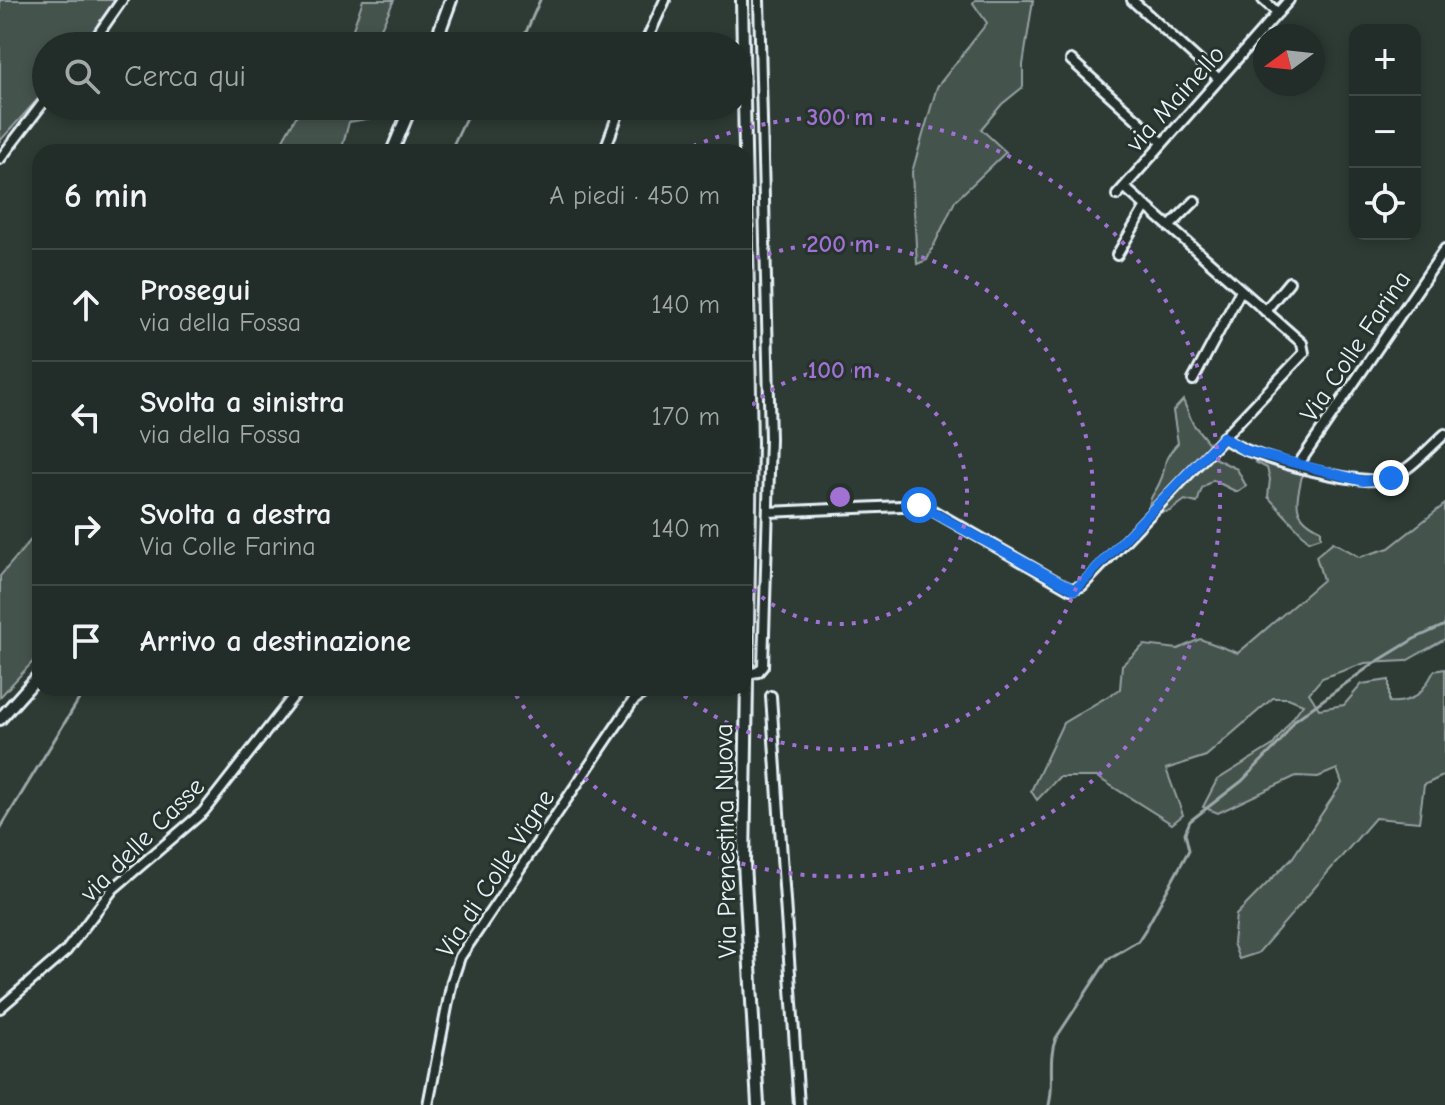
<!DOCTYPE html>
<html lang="it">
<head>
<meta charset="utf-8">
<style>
  :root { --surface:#222c28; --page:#2a3430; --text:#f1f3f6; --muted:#a2a7a8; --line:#3f4845 }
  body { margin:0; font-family:"Comic Neue",sans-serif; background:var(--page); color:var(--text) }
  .controls { position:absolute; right:24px; top:24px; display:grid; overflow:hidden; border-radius:16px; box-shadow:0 4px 12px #0003 }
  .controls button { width:72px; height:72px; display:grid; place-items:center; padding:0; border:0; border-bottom:2px solid var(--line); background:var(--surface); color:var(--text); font:40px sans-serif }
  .compass { position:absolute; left:1253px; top:24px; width:72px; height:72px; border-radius:50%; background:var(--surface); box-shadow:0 4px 12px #0003; rotate:255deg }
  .stop { position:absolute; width:24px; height:24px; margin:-18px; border:6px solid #1a73e8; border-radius:50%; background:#fff }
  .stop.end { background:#1a73e8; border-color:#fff; box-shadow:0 2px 8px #0008 }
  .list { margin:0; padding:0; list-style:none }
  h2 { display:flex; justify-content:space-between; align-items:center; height:104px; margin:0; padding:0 32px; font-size:34px }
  h2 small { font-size:26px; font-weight:400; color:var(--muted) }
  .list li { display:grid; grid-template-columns:52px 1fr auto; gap:24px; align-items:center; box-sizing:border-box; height:112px; padding:0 32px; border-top:2px solid var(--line) }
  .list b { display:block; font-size:30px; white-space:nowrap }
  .list p { margin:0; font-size:26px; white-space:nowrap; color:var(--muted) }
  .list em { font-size:26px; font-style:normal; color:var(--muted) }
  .icon { flex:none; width:44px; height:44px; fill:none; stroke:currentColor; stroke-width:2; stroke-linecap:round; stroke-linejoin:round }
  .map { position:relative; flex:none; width:1445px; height:1105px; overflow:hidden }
  .search { position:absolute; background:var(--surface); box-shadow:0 4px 12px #0003; left:32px; top:32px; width:720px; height:88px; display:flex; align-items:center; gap:20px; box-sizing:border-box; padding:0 28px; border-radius:44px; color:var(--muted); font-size:30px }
  .panel { position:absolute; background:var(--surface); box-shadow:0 4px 12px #0003; left:32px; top:144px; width:720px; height:552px; border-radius:24px }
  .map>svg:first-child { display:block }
</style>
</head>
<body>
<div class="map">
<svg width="1445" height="1105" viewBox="0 0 1445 1105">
  <rect width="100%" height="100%" fill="#2e3b35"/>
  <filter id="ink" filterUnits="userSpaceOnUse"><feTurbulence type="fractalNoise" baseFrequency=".0125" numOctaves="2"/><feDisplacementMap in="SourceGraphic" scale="16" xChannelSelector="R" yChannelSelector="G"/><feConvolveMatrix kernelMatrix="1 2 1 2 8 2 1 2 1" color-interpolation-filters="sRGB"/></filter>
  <g filter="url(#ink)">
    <path fill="#45524e" stroke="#96a2a3" stroke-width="2" d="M 0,0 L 117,0 L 89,46 L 46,46 L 46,90 L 0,141 Z
      M 363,0 L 394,0 L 381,28 L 410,46 L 347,46 Z
      M 975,0 L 1033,0 L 1023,65 L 1023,87 L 1002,104 L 981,129 L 1006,152 L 955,201 L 927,260 L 917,264 L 912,172 L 937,87 L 987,23 L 973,3 Z
      M 302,106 L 403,106 L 400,113 L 349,122 L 341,152 L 276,152 Z
      M 1183,400 L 1193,424 L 1211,446 L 1152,509 L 1149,507 C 1150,495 1154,495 1159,484 C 1169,465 1158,465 1178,443 L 1173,411 Z
      M 1212,457 L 1237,469 L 1246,486 L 1237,492 L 1213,480 L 1202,488 L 1197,503 L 1185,500 L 1170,511 L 1157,513 Z
      M 1259,458 L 1303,471 C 1297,501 1289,515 1321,530 L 1321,537 L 1309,541 L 1268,497 L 1270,479 L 1267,468 L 1255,462 Z
      M 1445,504 L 1445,639 L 1406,661 L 1365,663 L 1322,678 L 1309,693 L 1319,709 L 1344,705 L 1362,684 L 1389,680 L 1389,702 C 1414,704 1423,692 1434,671 L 1445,669 L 1445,775 L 1424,785 L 1419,822 L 1375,818 L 1258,953 L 1239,959 L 1233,943 L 1236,915 L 1293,857 L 1342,783 L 1337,769 L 1318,777 L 1296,776 L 1218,813 L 1203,807 L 1217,780 L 1273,745 L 1303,704 L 1288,698 L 1273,698 L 1206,756 L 1166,769 L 1183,815 L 1172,824 L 1097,777 L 1059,777 L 1037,800 L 1031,791 L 1063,723 L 1120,689 L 1122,665 L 1144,645 L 1178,649 L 1200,639 L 1238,653 L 1323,580 L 1316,556 L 1333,542 L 1360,557 L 1389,548 Z
      M 40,529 L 40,654 L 0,697 L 0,576 Z"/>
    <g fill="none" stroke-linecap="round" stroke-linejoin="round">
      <path stroke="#9da8a9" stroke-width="3" d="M 520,46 L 540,0
        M 450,152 L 465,120 L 476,106
        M 0,829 L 81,696 L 94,688
        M 1049,1105 C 1055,1081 1047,1060 1056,1038 L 1108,959 L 1138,941 L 1147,927 L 1189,850 L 1185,833 L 1190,821 L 1242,781 L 1280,742 L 1295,720 L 1373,664 L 1414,639 L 1445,625"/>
      <g stroke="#e8f1f8" stroke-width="14">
        <path id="minor" d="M 1132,0 L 1219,79
          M 1263,0 L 1278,13
          M 90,46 L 122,0
          M 644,46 L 665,0
          M 1071,60 L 1163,143
          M 604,152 L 621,106
          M 0,159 L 46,99
          M 1117,195 L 1289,0
          M 1169,227 L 1195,201
          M 1117,255 L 1146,206
          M 1265,311 L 1289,282
          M 1193,380 L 1241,290
          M 1223,437 C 1242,456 1360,487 1387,479 C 1409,472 1428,449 1445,434
          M 1298,465 L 1445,249
          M 768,512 L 923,505 L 1070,589 L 1082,586 L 1304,353 L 1302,343 L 1124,187
          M 745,674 L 758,672 L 763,666 L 770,439 L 759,0
          M 771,696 L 799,1105
          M 0,1008 L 66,951 L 113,889 L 203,812 L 300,688
          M 428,1105 L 452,981 L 460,957 L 633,701 L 650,688"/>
      </g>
      <g stroke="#e8f1f8" stroke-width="16">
        <path id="major" d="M 742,0 L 751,443 L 744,863 L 758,1105
          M 434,46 L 451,0
          M 392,152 L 411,106
          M 0,719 L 40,674"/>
      </g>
      <use href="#minor" stroke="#26332d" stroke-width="8"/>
      <use href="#major" stroke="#26332d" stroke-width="10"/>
    </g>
  </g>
  <g fill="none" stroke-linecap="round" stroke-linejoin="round" filter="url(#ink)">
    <path stroke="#1a73e8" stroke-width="10" d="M 919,505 L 1075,590 L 1223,437 L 1244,450 L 1363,481 L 1391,478"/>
  </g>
  <g fill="none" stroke="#a171d3" stroke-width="4" stroke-dasharray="4 8">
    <path d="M744 414A127 127 0 1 1 744 580"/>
    <path d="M745 262A253 253 0 1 1 676 689"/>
    <path d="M682 151A380 380 0 1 1 513 690"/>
  </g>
  <g text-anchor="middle" stroke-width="6" stroke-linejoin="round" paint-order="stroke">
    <g font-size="26" fill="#e8f1f8" stroke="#26332d">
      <text transform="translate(1175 98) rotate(-48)" y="9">via Mainello</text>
      <text transform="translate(1355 346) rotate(-56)" y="9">Via Colle Farina</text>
      <text transform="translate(142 839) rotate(-45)" y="9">via delle Casse</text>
      <text transform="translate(725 841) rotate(-91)" y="9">Via Prenestina Nuova</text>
      <text transform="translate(495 873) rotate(-57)" y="9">Via di Colle Vigne</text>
    </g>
  </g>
  <circle cx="840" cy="497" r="12" fill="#a171d3" stroke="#26332d" stroke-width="4"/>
  <g font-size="24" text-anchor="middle" font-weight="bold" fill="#a171d3" stroke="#26332d" stroke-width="6" stroke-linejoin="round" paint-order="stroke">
    <text x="840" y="125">300 m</text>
    <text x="840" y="252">200 m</text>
    <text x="840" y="378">100 m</text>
  </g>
</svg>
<div class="controls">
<button>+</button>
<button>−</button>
<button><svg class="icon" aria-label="locate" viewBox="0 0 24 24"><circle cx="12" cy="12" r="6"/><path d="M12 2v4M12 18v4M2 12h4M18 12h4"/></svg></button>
</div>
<svg class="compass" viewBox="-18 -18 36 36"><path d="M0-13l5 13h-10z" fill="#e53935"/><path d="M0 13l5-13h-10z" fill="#a2a7a8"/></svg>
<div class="stop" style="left:919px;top:505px"></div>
<div class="stop end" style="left:1391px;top:478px"></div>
<div class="search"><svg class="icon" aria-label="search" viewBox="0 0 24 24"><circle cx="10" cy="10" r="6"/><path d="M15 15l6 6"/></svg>Cerca qui</div>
<section class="panel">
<h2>6 min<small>A piedi · 450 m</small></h2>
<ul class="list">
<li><svg class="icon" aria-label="ahead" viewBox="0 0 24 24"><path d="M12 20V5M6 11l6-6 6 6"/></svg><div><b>Prosegui</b><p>via della Fossa</p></div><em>140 m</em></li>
<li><svg class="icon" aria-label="left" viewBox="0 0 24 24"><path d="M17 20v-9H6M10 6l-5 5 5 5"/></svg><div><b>Svolta a sinistra</b><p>via della Fossa</p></div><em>170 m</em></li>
<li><svg class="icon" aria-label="right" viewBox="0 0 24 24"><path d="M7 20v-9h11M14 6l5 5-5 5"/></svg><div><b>Svolta a destra</b><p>Via Colle Farina</p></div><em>140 m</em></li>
<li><svg class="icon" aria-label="arrive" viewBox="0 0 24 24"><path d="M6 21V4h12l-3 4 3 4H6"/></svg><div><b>Arrivo a destinazione</b></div></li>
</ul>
</section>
</div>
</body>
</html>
